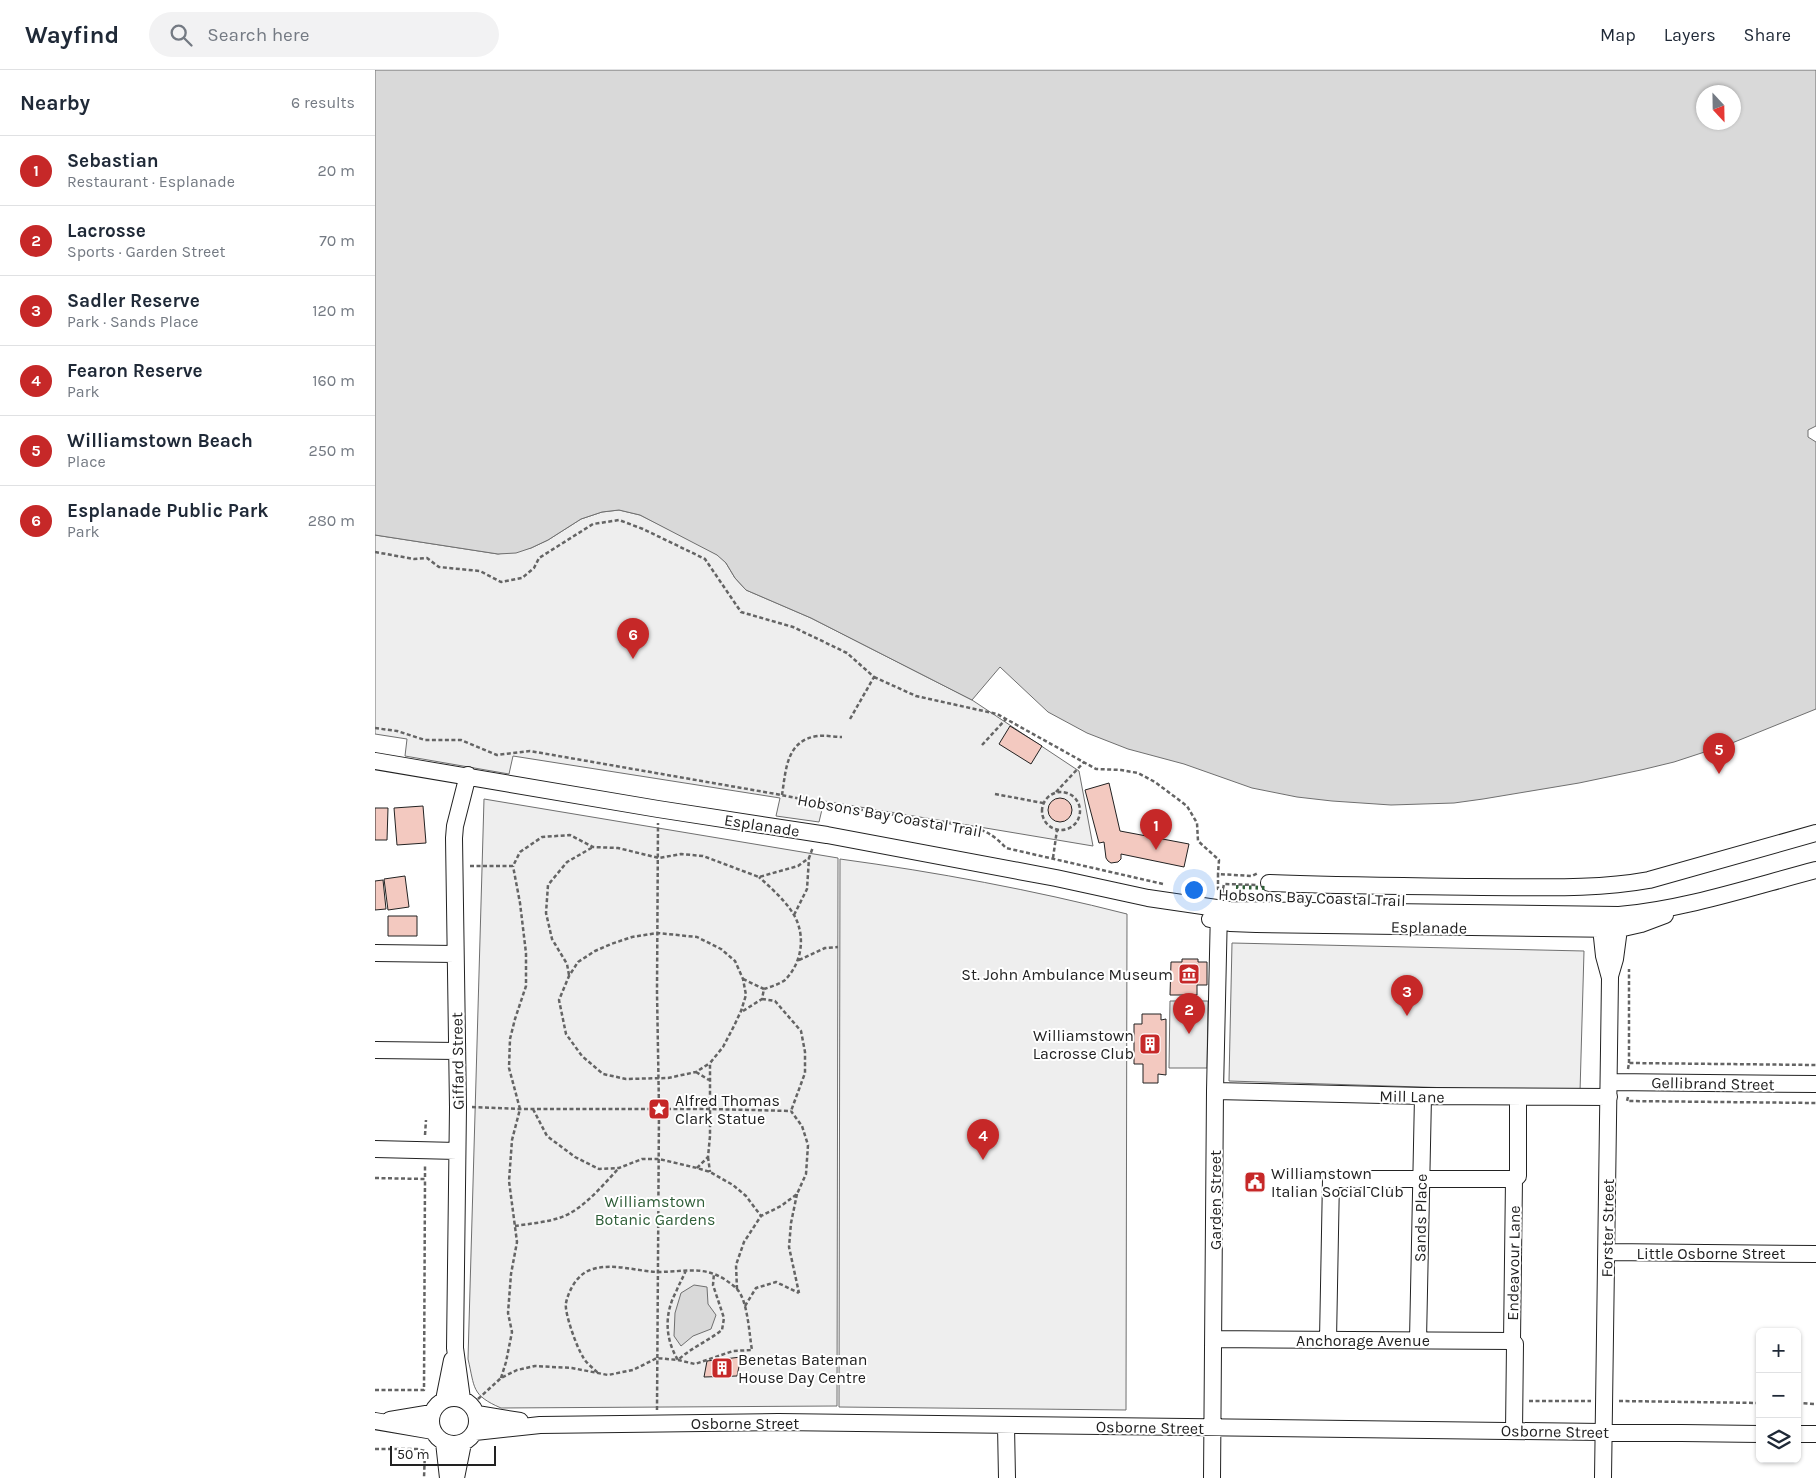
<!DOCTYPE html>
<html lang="en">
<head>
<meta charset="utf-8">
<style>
  :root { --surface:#fff; --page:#f2f2f3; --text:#1f2937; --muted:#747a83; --line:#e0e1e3; --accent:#c62828 }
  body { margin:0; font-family:Karla,sans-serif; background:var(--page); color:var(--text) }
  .controls { position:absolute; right:15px; bottom:15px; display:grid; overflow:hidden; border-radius:8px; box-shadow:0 1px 4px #0004 }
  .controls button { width:45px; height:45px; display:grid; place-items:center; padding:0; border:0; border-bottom:1px solid var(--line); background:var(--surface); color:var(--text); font:25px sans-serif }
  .compass { position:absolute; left:1321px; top:15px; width:45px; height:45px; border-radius:50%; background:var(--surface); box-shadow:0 1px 4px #0004; rotate:158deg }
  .scale { position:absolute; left:15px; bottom:12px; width:106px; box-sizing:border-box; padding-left:5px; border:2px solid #222; border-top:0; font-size:14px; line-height:18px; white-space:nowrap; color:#222; -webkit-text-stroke:4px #fff; paint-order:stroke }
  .you { position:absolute; left:818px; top:819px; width:18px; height:18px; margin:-12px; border:4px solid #fff; border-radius:50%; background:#1a73e8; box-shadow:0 0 0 8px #1a73e833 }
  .badge { display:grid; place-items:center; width:32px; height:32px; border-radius:50%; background:var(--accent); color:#fff; font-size:16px; font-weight:700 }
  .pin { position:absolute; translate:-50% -41px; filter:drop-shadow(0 1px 2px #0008) }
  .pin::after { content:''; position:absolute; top:26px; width:18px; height:15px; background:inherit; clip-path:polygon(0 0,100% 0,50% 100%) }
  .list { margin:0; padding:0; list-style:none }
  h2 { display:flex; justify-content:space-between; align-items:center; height:65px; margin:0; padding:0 20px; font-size:21px }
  h2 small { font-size:16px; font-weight:400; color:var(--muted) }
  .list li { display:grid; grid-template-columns:32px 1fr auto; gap:15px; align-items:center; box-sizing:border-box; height:70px; padding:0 20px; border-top:1px solid var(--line) }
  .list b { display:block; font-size:19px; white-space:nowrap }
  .list p { margin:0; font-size:16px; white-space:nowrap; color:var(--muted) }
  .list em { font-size:16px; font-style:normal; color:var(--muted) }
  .icon { flex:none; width:28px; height:28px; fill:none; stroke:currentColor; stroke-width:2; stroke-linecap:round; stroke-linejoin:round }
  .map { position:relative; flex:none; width:1441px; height:1408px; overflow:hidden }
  header { display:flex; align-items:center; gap:30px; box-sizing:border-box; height:70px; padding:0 25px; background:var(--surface); border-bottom:1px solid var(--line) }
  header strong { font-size:24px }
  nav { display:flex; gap:28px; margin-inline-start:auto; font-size:18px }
  .search { width:350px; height:45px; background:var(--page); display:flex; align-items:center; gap:12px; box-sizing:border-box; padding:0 18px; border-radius:28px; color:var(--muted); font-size:19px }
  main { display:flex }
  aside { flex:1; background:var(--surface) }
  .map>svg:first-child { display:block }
</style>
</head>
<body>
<header>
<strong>Wayfind</strong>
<div class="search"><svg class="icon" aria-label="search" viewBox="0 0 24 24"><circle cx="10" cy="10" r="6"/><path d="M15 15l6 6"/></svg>Search here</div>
<nav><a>Map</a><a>Layers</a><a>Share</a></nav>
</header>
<main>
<aside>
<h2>Nearby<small>6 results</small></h2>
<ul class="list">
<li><span class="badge">1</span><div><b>Sebastian</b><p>Restaurant · Esplanade</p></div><em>20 m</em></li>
<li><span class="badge">2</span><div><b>Lacrosse</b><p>Sports · Garden Street</p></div><em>70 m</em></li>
<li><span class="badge">3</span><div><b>Sadler Reserve</b><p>Park · Sands Place</p></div><em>120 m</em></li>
<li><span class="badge">4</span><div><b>Fearon Reserve</b><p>Park</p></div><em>160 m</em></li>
<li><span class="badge">5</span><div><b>Williamstown Beach</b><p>Place</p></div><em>250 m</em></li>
<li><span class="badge">6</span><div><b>Esplanade Public Park</b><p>Park</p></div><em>280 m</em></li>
</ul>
</aside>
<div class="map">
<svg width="1441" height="1408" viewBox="0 0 1441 1408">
  <rect width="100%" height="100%" fill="#fff"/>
  <path fill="#eee" stroke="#6f6f6f" d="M 244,440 L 265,445 L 326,475 L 343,485 L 351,493 L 360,508 L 371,520 L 436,548 L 597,630 L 704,701 L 718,776 L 449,731 L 444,752 L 401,746 L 405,728 L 138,686 L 134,704 L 30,686 L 32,669 L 0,664 L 0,465 L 123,484 L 156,478 L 173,470 L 206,449 L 227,442 Z
    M 109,729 L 463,788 L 462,1336 L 126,1338 C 96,1325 100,1318 93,1289 Z
    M 465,789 C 561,802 658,820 752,844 L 751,1340 L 464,1337 Z
    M 857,873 L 1209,881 L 1205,1022 L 854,1011 Z
    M 795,931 L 833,931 L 832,998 L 794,998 Z"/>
  <path fill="#d9d9d9" stroke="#6f6f6f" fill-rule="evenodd" d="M 0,0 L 1441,0 L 1441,356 L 1433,360 L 1433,367 L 1441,372 L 1441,639 L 1357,673 L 1299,692 L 1266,700 L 1204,713 L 1108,729 L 1079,733 L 1016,735 L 957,731 L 922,727 L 877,718 L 809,694 L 753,679 L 712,663 L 673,642 L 625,597 L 597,630 L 436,548 L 371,520 L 360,508 L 351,493 L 342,485 L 265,445 L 244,440 L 227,442 L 206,449 L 173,470 L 156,478 L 141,483 L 123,484 L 0,465 ZM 1328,22 L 1358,22 L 1358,52 L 1328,52 Z
    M 319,1215 L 332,1217 L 333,1234 L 341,1245 L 336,1259 L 318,1266 L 306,1276 L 299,1266 L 300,1243 L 306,1223 Z"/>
  <path fill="#f3c9c0" stroke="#222" d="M 635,656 L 667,676 L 656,694 L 624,674 Z
    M 734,713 L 745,761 L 814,774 L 809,797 L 746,784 L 746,789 L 743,792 L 736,793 L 733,791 L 731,788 L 729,772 L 724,773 L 710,720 Z
    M673 740a12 12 0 1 1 24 0a12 12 0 1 1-24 0Z
    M 48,736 L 51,773 L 22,775 L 19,738 Z
    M 0,738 L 13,738 L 12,770 L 0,770 Z
    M 30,806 L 34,837 L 13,840 L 9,809 Z
    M 8,810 L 11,839 L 0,840 L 0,811 Z
    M 13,846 L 42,846 L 42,866 L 13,866 Z
    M 807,889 L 823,889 L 823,892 L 832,892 L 832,915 L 822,915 L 822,925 L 795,925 L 796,892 L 807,892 Z
    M 767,944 L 786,944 L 786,950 L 791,949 L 791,1005 L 783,1004 L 783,1013 L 768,1013 L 768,994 L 759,994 L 759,954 L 767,954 Z
    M 366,1287 L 362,1306 L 329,1307 L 332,1291 Z"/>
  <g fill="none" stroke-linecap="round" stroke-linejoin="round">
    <g stroke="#222" stroke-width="18">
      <path id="minor" d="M 0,691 L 283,739 L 452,765 L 681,808 L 773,828 L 855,840 L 1244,845 C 1311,839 1376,817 1441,800
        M 894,813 C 965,816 1036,816 1107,817 C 1163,817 1219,820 1274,810 L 1441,763
        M 835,849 L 855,853 L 881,854 L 1244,859 L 1266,854 L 1290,845
        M 1226,858 L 1229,886 L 1235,908 L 1228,1408
        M 0,883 L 80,884
        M 1235,906 L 1240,889 L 1244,859
        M 0,980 L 82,981
        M 1235,1012 L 1441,1014
        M 840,1021 L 1048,1026 L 1234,1027
        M 0,1079 L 82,1081
        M 1232,1182 L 1441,1184
        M 839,1269 L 1137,1271
        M 953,1270 L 956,1109 L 1139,1109
        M 1043,1270 L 1048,1026
        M56 1351a23 23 0 1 1 46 0a23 23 0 1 1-46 0Z
        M 87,1329 L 80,1278 L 83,1037 L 79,768 L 80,756 L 93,705
        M 69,1330 L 77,1290
        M 102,1344 L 145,1351
        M 15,1350 L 57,1343
        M 0,1351 L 58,1361
        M 631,1356 L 632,1408
        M 1139,1361 L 1140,1274 L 1137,1271 L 1139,1109 L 1143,1106 L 1143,1027
        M 100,1362 L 165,1355 L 403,1352 L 1385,1364
        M 1422,1364 L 1441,1364
        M 69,1372 L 73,1408
        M 81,1408 L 88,1373
        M 837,1408 L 840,1021 L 844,839"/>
    </g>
    <path stroke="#646464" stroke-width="2.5" stroke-dasharray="4 2.5" stroke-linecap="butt" d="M 0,482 L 39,489 L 52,488 L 64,497 L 105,501 L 126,512 L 147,508 L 159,498 L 164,488 L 218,454 L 244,450 L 268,459 L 330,489 L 366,542 L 418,557 L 472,583 L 499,607 L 475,649
      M 499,607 L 541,626 L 622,644 L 721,699 L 746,700 L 763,703 L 780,712 L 812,736 L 822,753 L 823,771 L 844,790 L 843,804
      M 0,658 L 22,661 L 50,670 L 86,670 L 122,685 L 155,681 L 401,724 L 461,736 L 593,756 C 611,761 618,764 631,778 L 788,814
      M 607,675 L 631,649
      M667 741a19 19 0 1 1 38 0a19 19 0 1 1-38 0Z
      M 681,722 L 709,692
      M 620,724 L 668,733
      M 407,725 C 411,700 411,670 443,666 C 451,665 460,667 467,667
      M 678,788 L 682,760
      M 95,796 L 138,796 L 145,782 L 167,767 L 195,765 L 218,777 L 243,778 L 284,788 L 306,784 L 328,786 L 384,807 L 423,796 L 434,788 L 438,777
      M 848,819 L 849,814 L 881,815
      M 848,823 L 848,820 L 843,819 L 843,804 L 877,806 L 883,803
      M 419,845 L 432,819 L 434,788
      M 424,890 L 450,878 L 463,877
      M 194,905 L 192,894 L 177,869 L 171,843 L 173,815 L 192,792 L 218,777
      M 368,909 L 389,919
      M 387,929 L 400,931 L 426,961 L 430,982 L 430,1003 L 416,1041
      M 368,941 L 387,929 L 389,919 C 395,917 405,914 410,910 C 427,893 431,866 419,845 C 410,830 396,818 384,807
      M 1254,993 L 1254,899
      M 1253,999 L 1254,993 L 1441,995
      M 321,1002 L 334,1010
      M 1253,1027 L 1252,1031 L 1441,1033
      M 97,1037 L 145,1039 L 335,1039 L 416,1041
      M 158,1039 L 172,1066 L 200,1087 L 224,1099 L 244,1098 L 267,1089 L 284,1089 L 322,1098 L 335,1102 L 358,1115 L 371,1126 L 386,1146
      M 50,1065 L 51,1050
      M 333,1087 L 335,1102
      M 322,1098 L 333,1087 L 335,1066 L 335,993 L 348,977 L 359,956 L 366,941 L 371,925 L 368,909 L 360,891 L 346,879 L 322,867 L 282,863 L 257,867 L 236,874 L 220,881 L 203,892 L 194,906 L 184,930 L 191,964 L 207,986 L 228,1004 L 251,1009 L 293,1008 L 321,1002 L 335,993
      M 0,1108 L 50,1109 L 50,1096
      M 422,1124 L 416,1153 L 414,1177 L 424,1223
      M 140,1156 C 158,1153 181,1152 197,1142 C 215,1131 229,1114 243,1099
      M 311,1200 C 308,1208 304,1214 301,1222 C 289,1244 290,1269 303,1290 C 316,1278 333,1271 347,1260 L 349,1248 L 338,1215 L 339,1203
      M 362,1219 L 361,1195 L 369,1172 L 386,1146 L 406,1136 L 422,1124 L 431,1104 L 433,1075 L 427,1056 L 416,1041
      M 370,1236 L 381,1218 L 401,1212 L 424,1223
      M 126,1308 L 131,1292 L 137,1262 L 133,1243 L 136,1204 L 142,1172 L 134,1111 L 137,1070 L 145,1039 L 134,998 L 135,969 L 140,949 L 151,916 L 151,883 L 145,833 L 138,796
      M 0,1320 L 49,1320 L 50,1109
      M 103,1329 L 126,1308 L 142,1300 L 160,1296 L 197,1298 L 233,1305 L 258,1300 L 282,1288 L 303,1290 L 320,1294 L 358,1281 L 377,1280 C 374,1264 373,1229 361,1218 C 333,1193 314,1202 282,1202 C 261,1201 239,1193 218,1199 C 203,1203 194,1219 191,1233 C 189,1242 202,1278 208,1287 C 211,1293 218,1298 223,1303
      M 1154,1331 L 1216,1331
      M 1244,1331 L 1385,1333
      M 1422,1333 L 1441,1334
      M 282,1340 L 284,1039 L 282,922 L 283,753
      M 0,1379 L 42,1379 L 50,1381 L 49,1408"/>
    <use href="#minor" stroke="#fff" stroke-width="16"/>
    <path stroke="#2f5e38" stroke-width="4" stroke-dasharray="2.5 4" stroke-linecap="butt" d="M 861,817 L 893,818"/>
  </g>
  <defs>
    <g id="museum-square" transform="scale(1.125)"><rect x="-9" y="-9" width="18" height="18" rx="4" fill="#c62828" stroke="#fff"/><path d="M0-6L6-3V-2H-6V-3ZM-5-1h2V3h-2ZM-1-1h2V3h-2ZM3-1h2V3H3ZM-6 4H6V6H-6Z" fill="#fff"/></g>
    <g id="building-square" transform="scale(1.125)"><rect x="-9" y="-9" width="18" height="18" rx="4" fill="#c62828" stroke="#fff"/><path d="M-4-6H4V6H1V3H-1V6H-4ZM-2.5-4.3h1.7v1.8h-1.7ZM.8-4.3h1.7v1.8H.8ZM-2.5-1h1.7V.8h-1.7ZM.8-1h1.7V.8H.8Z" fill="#fff"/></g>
    <g id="sight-square" transform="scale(1.125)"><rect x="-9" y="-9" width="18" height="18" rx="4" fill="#c62828" stroke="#fff"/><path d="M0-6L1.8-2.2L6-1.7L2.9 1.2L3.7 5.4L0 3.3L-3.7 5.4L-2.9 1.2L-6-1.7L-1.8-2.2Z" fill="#fff"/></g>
    <g id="civic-square" transform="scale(1.125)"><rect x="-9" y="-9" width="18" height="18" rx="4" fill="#c62828" stroke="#fff"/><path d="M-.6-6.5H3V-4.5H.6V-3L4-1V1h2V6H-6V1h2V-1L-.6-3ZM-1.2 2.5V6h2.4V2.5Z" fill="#fff"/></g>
  </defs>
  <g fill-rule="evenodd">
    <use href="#museum-square" x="814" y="904"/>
    <use href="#building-square" x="775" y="974"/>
    <use href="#sight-square" x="284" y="1039"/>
    <use href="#civic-square" x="880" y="1112"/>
    <use href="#building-square" x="347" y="1298"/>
  </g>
  <g text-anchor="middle" stroke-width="4" stroke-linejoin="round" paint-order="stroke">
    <g font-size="16" fill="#222" stroke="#fff">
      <text transform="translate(515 745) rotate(10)" y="6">Hobsons Bay Coastal Trail</text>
      <text transform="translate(387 755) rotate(9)" y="6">Esplanade</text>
      <text transform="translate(937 827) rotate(2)" y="6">Hobsons Bay Coastal Trail</text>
      <text transform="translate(1054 857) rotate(1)" y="6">Esplanade</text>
      <text transform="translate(82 991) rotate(-91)" y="6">Giffard Street</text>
      <text transform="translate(1338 1013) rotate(1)" y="6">Gellibrand Street</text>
      <text transform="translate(1037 1026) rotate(1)" y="6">Mill Lane</text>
      <text transform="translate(840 1130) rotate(-90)" y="6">Garden Street</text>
      <text transform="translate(1045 1148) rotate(-89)" y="6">Sands Place</text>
      <text transform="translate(1232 1158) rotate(-89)" y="6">Forster Street</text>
      <text x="1336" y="1189">Little Osborne Street</text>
      <text transform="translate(1138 1193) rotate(-89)" y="6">Endeavour Lane</text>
      <text x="988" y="1276">Anchorage Avenue</text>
      <text x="370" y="1359">Osborne Street</text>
      <text transform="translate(775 1357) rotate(1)" y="6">Osborne Street</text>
      <text transform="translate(1180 1361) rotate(1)" y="6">Osborne Street</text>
    </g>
    <g font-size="16" fill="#222" stroke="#fff" text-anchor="start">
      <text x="798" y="910" text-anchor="end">St. John Ambulance Museum</text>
      <text x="759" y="971" text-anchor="end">Williamstown<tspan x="759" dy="18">Lacrosse Club</tspan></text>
      <text x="300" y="1036">Alfred Thomas<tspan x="300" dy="18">Clark Statue</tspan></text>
      <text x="896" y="1109">Williamstown<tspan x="896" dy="18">Italian Social Club</tspan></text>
      <text x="363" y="1295">Benetas Bateman<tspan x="363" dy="18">House Day Centre</tspan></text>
    </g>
    <g font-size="16" fill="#2f5e38" stroke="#fff">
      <text x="280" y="1137">Williamstown<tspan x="280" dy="18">Botanic Gardens</tspan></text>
    </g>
  </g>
</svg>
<div class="controls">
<button>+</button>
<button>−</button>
<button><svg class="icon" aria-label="layers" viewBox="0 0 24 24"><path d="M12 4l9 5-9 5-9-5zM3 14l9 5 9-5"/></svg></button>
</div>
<svg class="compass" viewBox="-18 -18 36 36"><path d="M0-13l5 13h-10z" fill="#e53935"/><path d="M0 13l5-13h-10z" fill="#747a83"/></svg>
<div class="scale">50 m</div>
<div class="you"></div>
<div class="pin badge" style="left:781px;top:780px">1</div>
<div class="pin badge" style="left:814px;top:964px">2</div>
<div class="pin badge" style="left:1032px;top:946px">3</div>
<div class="pin badge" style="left:608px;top:1090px">4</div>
<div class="pin badge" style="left:1344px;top:704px">5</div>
<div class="pin badge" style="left:258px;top:589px">6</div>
</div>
</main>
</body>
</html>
